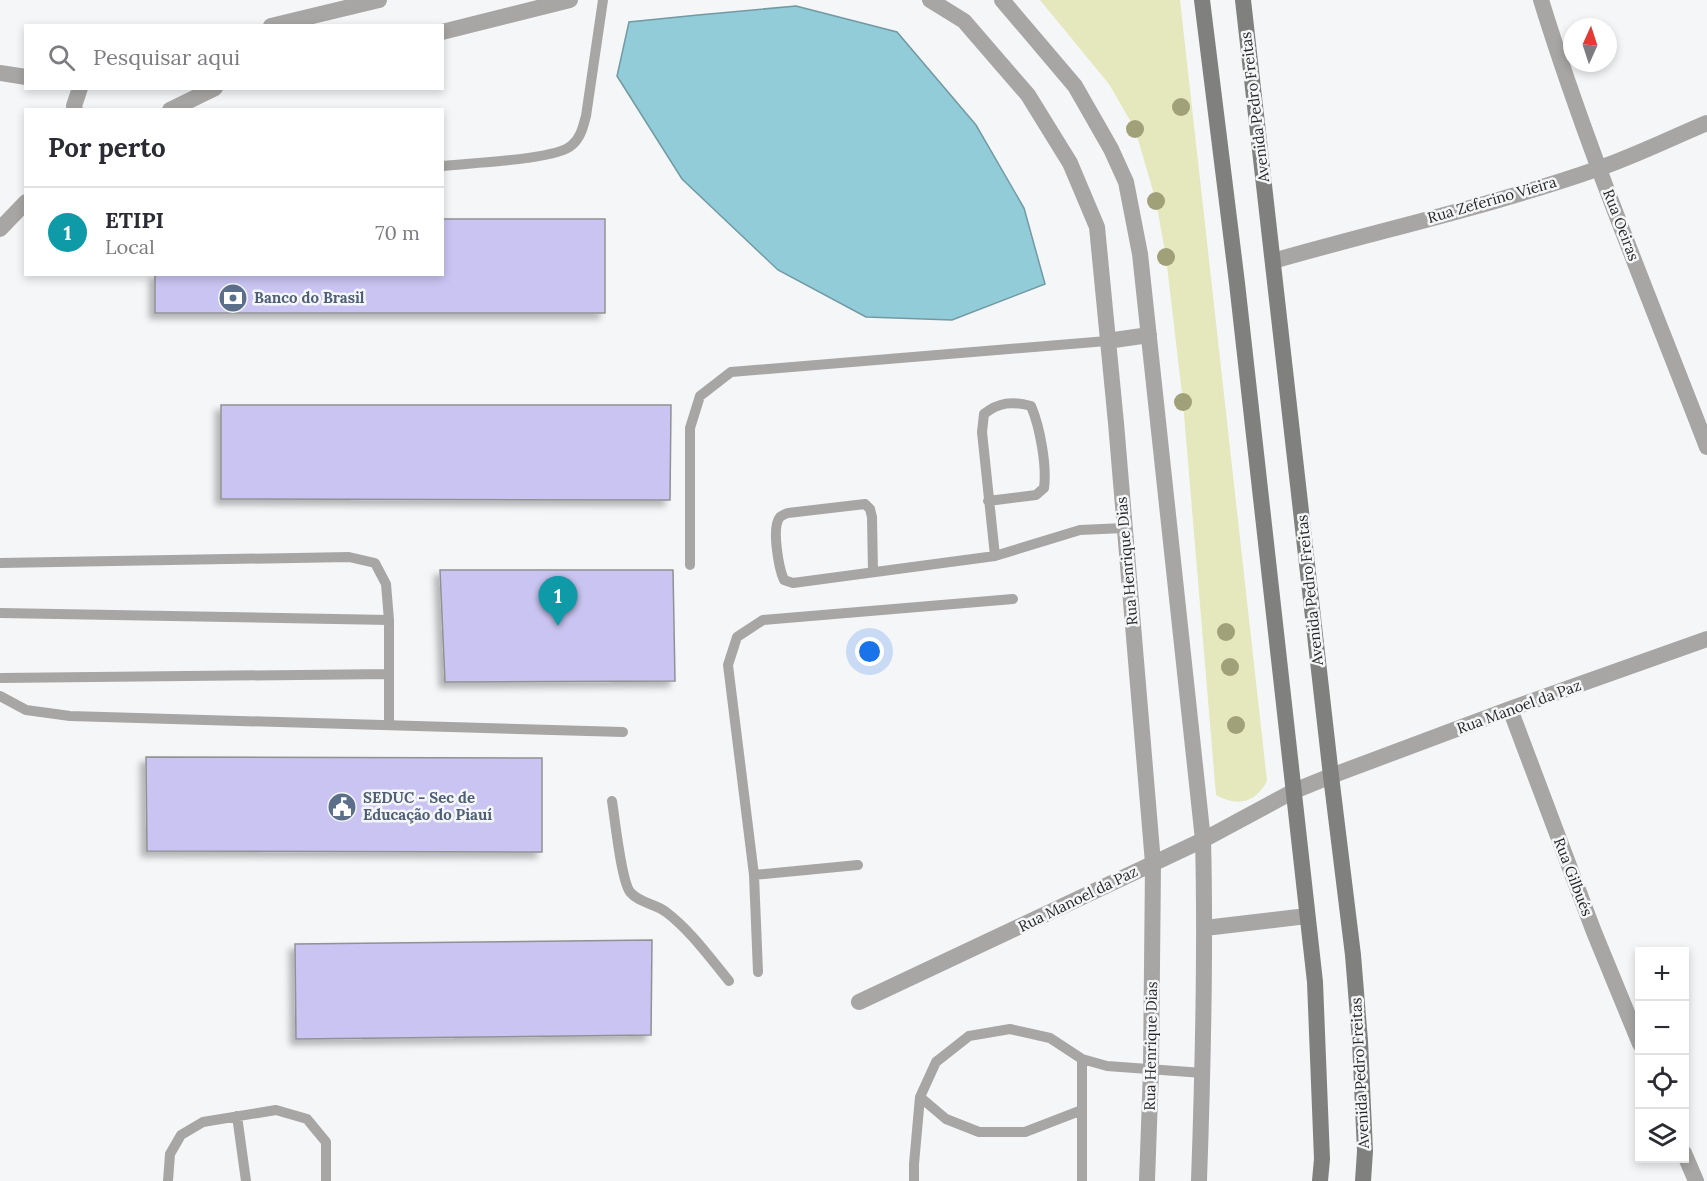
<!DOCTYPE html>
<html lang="pt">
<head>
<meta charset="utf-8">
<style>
  :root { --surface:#fff; --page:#f7f7f7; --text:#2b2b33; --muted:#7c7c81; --line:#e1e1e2; --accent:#ea580c }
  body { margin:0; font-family:Lora,serif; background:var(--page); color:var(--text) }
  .controls { position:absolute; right:18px; bottom:18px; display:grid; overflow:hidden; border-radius:0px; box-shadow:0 3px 9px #0003 }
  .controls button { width:54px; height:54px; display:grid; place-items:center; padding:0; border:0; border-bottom:2px solid var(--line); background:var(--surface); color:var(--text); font:30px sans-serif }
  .compass { position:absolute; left:1563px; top:18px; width:54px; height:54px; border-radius:50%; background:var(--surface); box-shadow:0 3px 9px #0003; rotate:3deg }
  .you { position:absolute; left:870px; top:652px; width:21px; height:21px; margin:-15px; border:4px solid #fff; border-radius:50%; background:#1a73e8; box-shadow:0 0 0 9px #1a73e833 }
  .badge { display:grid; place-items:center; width:39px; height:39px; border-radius:50%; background:var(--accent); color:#fff; font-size:20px; font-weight:700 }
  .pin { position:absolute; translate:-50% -50px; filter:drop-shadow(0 2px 3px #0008) }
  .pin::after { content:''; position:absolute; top:32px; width:21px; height:18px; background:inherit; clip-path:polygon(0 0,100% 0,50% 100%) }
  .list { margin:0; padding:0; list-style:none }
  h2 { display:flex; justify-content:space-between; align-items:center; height:78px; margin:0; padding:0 24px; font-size:26px }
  h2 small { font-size:20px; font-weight:400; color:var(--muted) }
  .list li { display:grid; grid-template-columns:39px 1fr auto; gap:18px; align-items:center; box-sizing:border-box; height:90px; padding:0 24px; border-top:2px solid var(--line) }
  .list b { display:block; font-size:22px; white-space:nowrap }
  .list p { margin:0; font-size:20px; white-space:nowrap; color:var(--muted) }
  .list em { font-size:20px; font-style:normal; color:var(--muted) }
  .icon { flex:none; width:33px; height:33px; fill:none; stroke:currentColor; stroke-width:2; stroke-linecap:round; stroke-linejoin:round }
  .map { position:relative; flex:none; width:1707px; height:1181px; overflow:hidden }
  .search { position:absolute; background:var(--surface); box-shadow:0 3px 9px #0003; left:24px; top:24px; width:420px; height:66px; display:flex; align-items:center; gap:15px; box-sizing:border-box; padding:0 21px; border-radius:0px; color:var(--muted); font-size:22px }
  .panel { position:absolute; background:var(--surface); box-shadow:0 3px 9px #0003; left:24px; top:108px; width:420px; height:168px; border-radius:0px }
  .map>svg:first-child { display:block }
</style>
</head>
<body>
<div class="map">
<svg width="1707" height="1181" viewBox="0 0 1707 1181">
  <defs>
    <filter id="shadow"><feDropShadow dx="-5.5" dy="5.5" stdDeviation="3" flood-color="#0004"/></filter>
  </defs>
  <rect width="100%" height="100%" fill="#f5f6f8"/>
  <path fill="#e5e7bc" d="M 1040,0 L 1180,0 L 1267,781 C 1255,803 1238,807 1216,795 L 1183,402 L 1166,257 L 1156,201 L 1135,129 L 1109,84 Z"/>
  <path fill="#91ccd8" stroke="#719aa3" stroke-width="1.5" d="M 796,6 L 897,32 L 976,125 L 1024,208 L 1045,284 L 952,320 L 866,317 L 778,270 L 682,179 L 617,76 L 629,22 L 698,15 Z"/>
  <path fill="#c9c4f1" stroke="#919193" stroke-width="1.5" filter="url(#shadow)" d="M 442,219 L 605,219 L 605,313 L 155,313 L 155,274 L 442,274 Z
    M 221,405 L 671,405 L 670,500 L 221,499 Z
    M 440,570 L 673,570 L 675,681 L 445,682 Z
    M 146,757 L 542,758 L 542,852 L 147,851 Z
    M 652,940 L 651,1035 L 296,1039 L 295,944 Z"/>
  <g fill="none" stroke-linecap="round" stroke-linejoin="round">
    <path stroke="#a7a6a5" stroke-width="10" d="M 442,166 C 468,163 557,160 572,145 C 581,137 583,127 586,116 L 603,0
      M 988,501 L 1036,495 L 1044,488 C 1047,466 1040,427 1031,406 C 1012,401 999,402 984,414 L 982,432 L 995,556
      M 0,563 L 349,557 L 375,563 L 386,584 L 389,620 L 389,725
      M 690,565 L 690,428 L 700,396 L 731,372 L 1107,341
      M 873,572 L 872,517 L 870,509 L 865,504 L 788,513 C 787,513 781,516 780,517 C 771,527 779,569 784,580 L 793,583 L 995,556 L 1080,530 L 1124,528
      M 0,613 L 389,620
      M 0,678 L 389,674
      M 0,696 L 26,710 L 70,716 L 623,732
      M 612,801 C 615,819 621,880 630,892 C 639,903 656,904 666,912 C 690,930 710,958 729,981
      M 754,875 L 728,665 L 737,637 L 763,620 L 1013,599
      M 758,972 L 754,875 L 858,865
      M 920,1097 L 946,1119 L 979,1132 L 1025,1132 L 1082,1110
      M 237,1116 L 246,1181
      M 168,1181 L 170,1154 L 181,1135 L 203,1122 L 276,1110 L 307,1119 L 326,1142 L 326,1181
      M 914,1181 L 914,1164 L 920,1097 L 936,1062 L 969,1036 L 1010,1029 L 1050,1038 L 1082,1059 L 1107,1066 L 1203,1073
      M 1082,1181 L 1082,1059"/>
    <path stroke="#a7a6a5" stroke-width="16" d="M 930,0 L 964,21 L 1028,95 L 1070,163 L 1097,227 L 1116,423 L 1153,863 L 1151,1070 L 1147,1181
      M 1002,0 L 1075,86 L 1111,149 L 1126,182 L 1140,254 L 1203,840 C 1206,954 1203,1067 1199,1181
      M 1541,0 C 1588,152 1650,299 1707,447
      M 1273,261 C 1381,230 1491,206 1597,169 C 1635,156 1671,138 1707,123
      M 1107,341 L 1149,335
      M 1510,709 L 1594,932 L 1640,1044
      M 1205,928 L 1307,916
      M 859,1002 L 1203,840 L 1294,791 L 1331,776 L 1510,709 L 1707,639
      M 1684,1153 L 1696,1181"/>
    <path stroke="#a7a6a5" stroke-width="16" d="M 271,26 L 379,0
      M 442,32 L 570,0
      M 0,73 L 26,77
      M 75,110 L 74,106 L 80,88
      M 170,110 L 215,88
      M 0,229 L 26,202"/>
    <path stroke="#80807e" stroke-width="16" d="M 1202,0 L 1237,283 L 1315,982 L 1322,1159 L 1320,1181
      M 1243,0 L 1331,776 L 1353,955 L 1360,1041 L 1365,1151 L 1363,1181"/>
  </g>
  <g fill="#a0a178">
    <circle cx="1181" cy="107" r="9"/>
    <circle cx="1135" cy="129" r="9"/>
    <circle cx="1156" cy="201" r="9"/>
    <circle cx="1166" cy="257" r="9"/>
    <circle cx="1183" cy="402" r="9"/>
    <circle cx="1226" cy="632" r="9"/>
    <circle cx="1230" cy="667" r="9"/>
    <circle cx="1236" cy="725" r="9"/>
  </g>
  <defs>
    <g id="bank-disc" transform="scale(1.5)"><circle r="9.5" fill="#5c6f8a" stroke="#f5f6f8"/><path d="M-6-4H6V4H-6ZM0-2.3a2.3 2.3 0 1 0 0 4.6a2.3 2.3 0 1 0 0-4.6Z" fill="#fff"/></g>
    <g id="civic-disc" transform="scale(1.5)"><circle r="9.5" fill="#5c6f8a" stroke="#f5f6f8"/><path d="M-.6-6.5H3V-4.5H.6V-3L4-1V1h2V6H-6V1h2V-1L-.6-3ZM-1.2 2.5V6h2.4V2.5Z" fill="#fff"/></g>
  </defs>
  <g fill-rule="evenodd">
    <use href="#bank-disc" x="233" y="298"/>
    <use href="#civic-disc" x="342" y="807"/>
  </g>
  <g text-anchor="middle" stroke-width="5" stroke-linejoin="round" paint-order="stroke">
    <g font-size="15" fill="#262627" stroke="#f5f6f8">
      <text transform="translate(1255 107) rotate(-97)" y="5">Avenida Pedro Freitas</text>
      <text transform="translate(1492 200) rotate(-16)" y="5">Rua Zeferino Vieira</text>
      <text transform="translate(1621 225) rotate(69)" y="5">Rua Oeiras</text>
      <text transform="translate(1127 561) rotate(-95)" y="5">Rua Henrique Dias</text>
      <text transform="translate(1310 590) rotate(-96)" y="5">Avenida Pedro Freitas</text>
      <text transform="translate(1519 707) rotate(-20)" y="5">Rua Manoel da Paz</text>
      <text transform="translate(1573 877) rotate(69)" y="5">Rua Gilbués</text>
      <text transform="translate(1078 899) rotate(-26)" y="5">Rua Manoel da Paz</text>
      <text transform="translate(1151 1046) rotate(-89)" y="5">Rua Henrique Dias</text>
      <text transform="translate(1360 1073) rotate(-93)" y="5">Avenida Pedro Freitas</text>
    </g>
    <g font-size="15" font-weight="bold" fill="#4e5e75" stroke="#f5f6f8" text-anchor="start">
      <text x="254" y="303">Banco do Brasil</text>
      <text x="363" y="803">SEDUC - Sec de<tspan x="363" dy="17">Educação do Piauí</tspan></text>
    </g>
  </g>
</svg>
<div class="controls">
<button>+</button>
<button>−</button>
<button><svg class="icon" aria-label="locate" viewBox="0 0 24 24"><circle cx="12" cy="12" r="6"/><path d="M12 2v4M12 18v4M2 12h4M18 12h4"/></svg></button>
<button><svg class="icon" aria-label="layers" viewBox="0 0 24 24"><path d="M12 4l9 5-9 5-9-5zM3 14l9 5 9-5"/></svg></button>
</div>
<svg class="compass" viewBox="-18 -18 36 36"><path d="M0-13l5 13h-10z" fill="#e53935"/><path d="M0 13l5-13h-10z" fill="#7c7c81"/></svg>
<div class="you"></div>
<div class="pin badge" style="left:558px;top:626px;background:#0f9aa8">1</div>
<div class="search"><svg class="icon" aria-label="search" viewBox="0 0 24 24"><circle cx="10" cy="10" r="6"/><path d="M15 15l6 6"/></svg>Pesquisar aqui</div>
<section class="panel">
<h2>Por perto<small></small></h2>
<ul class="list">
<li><span class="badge" style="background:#0f9aa8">1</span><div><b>ETIPI</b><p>Local</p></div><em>70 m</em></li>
</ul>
</section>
</div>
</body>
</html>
